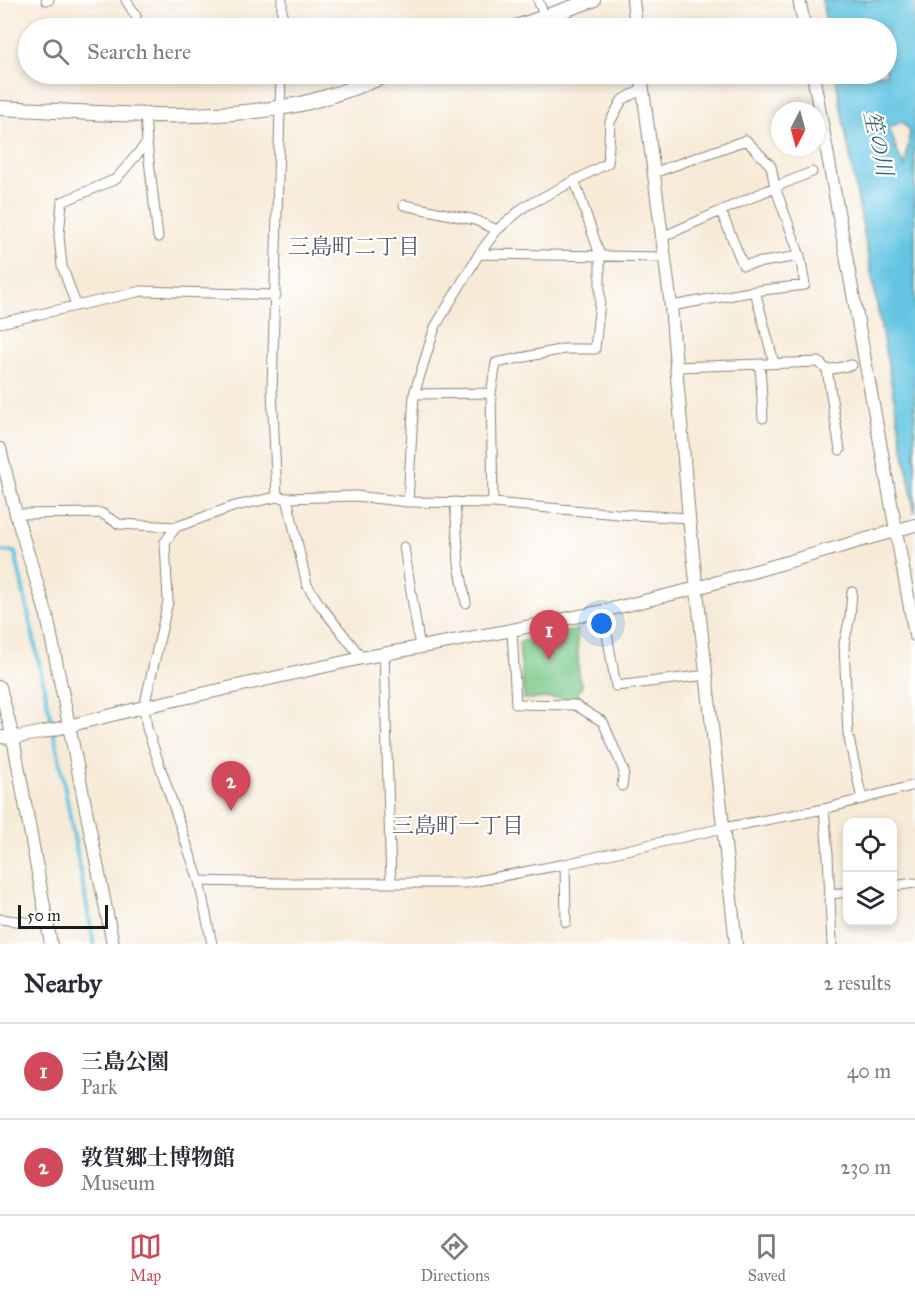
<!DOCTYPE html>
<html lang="en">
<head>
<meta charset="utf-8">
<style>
  :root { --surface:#fff; --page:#f7f7f7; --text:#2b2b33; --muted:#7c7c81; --line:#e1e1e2; --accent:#d1495b }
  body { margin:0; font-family:"IM FELL Great Primer","Noto Serif JP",serif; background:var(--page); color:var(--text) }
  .controls { position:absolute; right:18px; bottom:18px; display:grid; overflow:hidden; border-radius:12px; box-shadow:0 3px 9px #0003 }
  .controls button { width:54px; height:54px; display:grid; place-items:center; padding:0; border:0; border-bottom:2px solid var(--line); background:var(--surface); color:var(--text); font:30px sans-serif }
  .compass { position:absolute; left:771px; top:102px; width:54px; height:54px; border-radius:50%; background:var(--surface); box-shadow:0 3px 9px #0003; rotate:186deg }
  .scale { position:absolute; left:18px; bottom:15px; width:90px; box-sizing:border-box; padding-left:6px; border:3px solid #1c1c1c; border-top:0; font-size:16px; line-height:21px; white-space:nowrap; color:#1c1c1c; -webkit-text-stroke:4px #fff; paint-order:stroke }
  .you { position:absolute; left:602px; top:624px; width:21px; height:21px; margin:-15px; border:4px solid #fff; border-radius:50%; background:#1a73e8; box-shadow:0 0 0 9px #1a73e833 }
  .badge { display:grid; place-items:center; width:39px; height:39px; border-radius:50%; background:var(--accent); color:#fff; font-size:20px; font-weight:700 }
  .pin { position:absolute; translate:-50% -50px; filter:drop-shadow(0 2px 3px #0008) }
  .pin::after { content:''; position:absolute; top:32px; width:21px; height:18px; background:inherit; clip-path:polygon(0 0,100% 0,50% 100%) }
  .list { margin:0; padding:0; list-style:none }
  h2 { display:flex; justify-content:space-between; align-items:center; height:78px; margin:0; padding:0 24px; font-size:26px }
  h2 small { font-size:20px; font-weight:400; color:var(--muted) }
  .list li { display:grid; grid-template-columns:39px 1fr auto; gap:18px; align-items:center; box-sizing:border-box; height:96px; padding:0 24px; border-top:2px solid var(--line) }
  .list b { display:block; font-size:22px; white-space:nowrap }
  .list p { margin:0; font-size:20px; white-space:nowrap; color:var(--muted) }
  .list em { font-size:20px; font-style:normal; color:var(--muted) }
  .icon { flex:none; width:33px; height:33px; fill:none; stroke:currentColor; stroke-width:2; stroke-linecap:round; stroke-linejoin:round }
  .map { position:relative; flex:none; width:915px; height:944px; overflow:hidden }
  .search { position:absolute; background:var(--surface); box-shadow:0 3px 9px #0003; left:18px; right:18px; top:18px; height:66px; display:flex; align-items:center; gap:15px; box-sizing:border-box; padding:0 21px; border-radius:33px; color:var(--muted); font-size:22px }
  .sheet { height:270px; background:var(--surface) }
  nav { display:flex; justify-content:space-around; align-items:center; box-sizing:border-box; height:84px; border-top:2px solid var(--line); background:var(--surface); font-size:16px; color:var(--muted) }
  nav a { display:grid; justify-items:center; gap:3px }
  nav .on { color:var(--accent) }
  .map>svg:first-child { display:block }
</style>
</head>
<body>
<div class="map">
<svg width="915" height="944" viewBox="0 0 915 944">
  <rect width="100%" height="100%" fill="#fff"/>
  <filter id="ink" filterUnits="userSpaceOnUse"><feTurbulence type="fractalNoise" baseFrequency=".0167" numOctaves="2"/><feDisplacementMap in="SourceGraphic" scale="12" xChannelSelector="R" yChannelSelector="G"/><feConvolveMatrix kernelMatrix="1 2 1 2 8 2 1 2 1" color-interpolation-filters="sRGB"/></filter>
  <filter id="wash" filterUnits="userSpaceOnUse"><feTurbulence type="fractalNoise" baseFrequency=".008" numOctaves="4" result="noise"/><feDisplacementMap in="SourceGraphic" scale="24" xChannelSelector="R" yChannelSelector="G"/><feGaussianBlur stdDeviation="1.35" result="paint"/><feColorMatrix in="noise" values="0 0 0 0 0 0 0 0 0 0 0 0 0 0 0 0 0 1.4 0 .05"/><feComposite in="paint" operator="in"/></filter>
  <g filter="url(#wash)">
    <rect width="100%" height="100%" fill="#f7ebd8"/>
    <path fill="#7ac888" stroke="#4b7252" stroke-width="1.5" d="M 577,630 L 579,678 L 582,685 L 575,700 L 561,698 L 524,699 L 519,642 Z"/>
    <path fill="#64c5e2" stroke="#40707f" stroke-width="1.5" fill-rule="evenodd" d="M 822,0 L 915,0 L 915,513 L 835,74 L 886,74 L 886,28 L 827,28 ZM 902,122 L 910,131 L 905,167 L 898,154 L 889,127 Z"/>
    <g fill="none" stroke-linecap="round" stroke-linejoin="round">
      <path stroke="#64c5e2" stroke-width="4" d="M 0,551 L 15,552 L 58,752 L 94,944"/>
    </g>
  </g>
  <g filter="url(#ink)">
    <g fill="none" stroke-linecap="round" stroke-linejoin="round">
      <g stroke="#8a847a" stroke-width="11">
        <path id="minor" d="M 46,0 L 49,0
          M 126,0 L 136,16
          M 538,0 L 545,17
          M 282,28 L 282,0
          M 147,143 L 158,237
          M 653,173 L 746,140 L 771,166 L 775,187 L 812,172
          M 404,205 L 475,220 L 497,230
          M 721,211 L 743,265 L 800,256
          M 662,237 L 775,187 L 800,256 L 805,285 L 755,291 L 671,306
          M 479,254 L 497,230 L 524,207 L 608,163 L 610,122 L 622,100 L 643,89
          M 755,291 L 774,363
          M 76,305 L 62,266 L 59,236 L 62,202 L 116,179 L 147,143 L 145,114
          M 0,323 L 142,291 L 276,295
          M 760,364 L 763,418
          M 675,367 L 819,362 L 827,370 L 840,450
          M 827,370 L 852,365
          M 491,393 L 496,363 L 564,349 L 595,349 L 600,302 L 600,255 L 575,182
          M 414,394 L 491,393 L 493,503
          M 277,497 L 272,390 L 281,74
          M 287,498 L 307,585 L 320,605 L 362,658
          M 408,502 L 414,394 L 435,327 L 479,254 L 664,257
          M 455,502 L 459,564 L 466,603
          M 16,514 L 101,513 L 119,524 L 176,527
          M 404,547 L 420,648
          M 852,592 L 850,617 L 844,644 L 848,734 L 862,799
          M 603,611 L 616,686 L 707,675
          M 512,630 L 516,704 L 575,705 L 603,722 L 624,771 L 622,786
          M 384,654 L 391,882
          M 824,809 L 828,855 L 832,944
          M 565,864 L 566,922
          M 199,881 L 283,883 L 466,883 L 565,864 L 723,828 L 824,809 L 915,785
          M 892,886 L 915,883
          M 830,894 L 848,892
          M 0,919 L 48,925
          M 212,944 L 199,881 L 147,728 L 144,707 L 168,602 L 165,542 L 176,527 L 235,506 L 277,497 L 287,498 L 356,496 L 408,502 L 493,503 L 618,514 L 689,518"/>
      </g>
      <g stroke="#8a847a" stroke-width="14">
        <path id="tertiary" d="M 633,0 L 636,28
          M 799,0 L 805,28
          M 641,74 L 671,306 L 689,518 L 736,944
          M 813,74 L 915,635
          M 0,449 L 16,514 L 47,616 L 113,944
          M 0,687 L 13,738 L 51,944
          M 0,737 L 13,738 L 44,732 L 144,707 L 362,658 L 512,630 L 603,611 L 697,588 L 915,525"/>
      </g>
      <g stroke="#8a847a" stroke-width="16">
        <path id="secondary" d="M 513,28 L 593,0
          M 0,108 C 90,112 189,122 278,108 C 317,103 355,87 391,74"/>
      </g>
      <use href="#minor" stroke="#fff" stroke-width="9"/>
      <use href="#tertiary" stroke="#fff" stroke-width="12"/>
      <use href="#secondary" stroke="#fff" stroke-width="14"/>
    </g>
  </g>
  <g text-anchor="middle" stroke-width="4.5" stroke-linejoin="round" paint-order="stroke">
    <g font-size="22" font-style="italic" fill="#39606b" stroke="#fff">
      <text transform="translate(879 143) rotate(78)" y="8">笙の川</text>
    </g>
    <g font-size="22" fill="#5a5365" stroke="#fff">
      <text x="354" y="254">三島町二丁目</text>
      <text x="458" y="833">三島町一丁目</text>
    </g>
  </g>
</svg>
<div class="controls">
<button><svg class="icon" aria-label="locate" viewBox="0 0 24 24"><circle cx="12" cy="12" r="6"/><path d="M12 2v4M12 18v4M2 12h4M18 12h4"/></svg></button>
<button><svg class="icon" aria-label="layers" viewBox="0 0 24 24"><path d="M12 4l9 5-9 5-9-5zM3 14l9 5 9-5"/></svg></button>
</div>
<svg class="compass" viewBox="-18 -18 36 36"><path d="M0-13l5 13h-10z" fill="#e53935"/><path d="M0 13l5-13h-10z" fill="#7c7c81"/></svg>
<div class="scale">50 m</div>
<div class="you"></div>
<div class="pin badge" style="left:549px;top:660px">1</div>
<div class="pin badge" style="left:231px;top:811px">2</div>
<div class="search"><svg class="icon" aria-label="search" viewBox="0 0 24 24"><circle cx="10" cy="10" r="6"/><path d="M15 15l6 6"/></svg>Search here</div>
</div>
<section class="sheet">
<h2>Nearby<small>2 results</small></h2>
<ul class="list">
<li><span class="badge">1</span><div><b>三島公園</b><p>Park</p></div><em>40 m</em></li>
<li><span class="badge">2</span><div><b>敦賀郷土博物館</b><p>Museum</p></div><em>230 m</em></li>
</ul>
</section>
<nav>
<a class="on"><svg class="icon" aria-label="map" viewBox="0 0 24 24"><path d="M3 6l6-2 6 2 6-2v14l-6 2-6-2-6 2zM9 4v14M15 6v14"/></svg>Map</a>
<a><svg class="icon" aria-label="directions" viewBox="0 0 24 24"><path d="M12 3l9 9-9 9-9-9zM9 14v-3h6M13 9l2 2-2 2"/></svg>Directions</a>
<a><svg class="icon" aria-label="saved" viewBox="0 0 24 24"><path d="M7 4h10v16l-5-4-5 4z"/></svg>Saved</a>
</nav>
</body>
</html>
